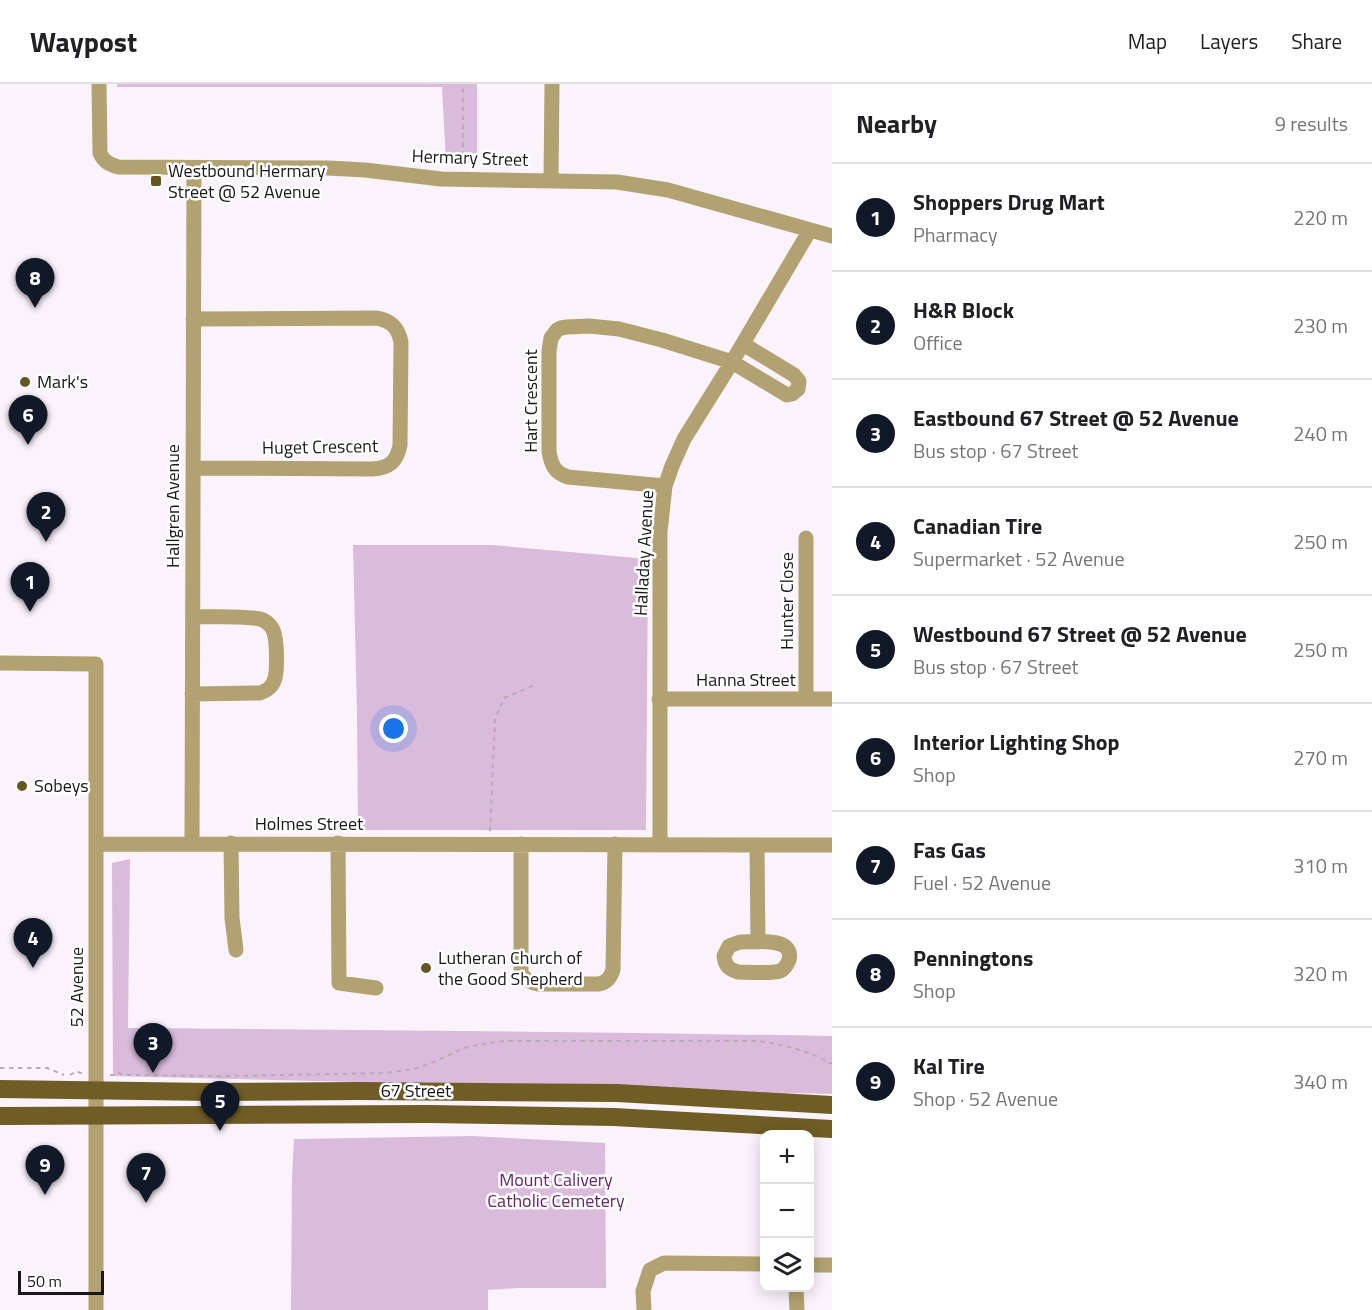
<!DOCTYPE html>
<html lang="en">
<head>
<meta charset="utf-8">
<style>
  :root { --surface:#fff; --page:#f2f2f2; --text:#202124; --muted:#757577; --line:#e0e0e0; --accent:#111827 }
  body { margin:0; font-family:"Titillium Web",sans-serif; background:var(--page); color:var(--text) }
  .controls { position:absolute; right:18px; bottom:18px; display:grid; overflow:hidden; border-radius:12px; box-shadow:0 3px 15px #0003 }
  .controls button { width:54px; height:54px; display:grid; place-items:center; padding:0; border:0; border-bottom:2px solid var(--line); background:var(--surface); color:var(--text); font:30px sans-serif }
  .scale { position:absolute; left:18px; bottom:15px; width:86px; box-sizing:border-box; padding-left:6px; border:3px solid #191719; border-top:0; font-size:16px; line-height:21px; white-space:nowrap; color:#191719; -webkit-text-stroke:4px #fff; paint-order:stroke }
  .you { position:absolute; left:394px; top:645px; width:21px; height:21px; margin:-15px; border:4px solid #fff; border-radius:50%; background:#1a73e8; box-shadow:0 0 0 9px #1a73e833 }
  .badge { display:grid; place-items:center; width:39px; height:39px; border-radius:50%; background:var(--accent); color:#fff; font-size:20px; font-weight:700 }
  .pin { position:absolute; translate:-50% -50px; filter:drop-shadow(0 2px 3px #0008) }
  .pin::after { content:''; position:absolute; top:32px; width:21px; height:18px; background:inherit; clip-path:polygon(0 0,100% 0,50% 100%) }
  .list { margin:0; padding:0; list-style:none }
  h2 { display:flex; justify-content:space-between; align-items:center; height:78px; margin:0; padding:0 24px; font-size:26px }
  h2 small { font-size:20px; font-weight:400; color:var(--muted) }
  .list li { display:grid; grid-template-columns:39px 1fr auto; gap:18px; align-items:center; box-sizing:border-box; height:108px; padding:0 24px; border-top:2px solid var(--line) }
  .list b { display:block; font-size:22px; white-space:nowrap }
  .list p { margin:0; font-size:20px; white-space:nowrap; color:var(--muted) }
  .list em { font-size:20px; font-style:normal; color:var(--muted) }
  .icon { flex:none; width:33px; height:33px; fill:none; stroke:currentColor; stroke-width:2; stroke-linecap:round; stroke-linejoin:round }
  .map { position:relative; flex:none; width:832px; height:1226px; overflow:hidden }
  header { display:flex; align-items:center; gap:36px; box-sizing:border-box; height:84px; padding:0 30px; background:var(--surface); border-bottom:2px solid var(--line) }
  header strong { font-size:28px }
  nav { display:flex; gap:33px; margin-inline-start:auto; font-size:21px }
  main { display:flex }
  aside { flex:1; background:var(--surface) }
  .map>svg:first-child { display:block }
</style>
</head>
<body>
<header>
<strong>Waypost</strong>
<nav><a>Map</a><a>Layers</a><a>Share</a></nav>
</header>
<main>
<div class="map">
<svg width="832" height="1226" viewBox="0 0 832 1226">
  <rect width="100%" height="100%" fill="#fbf3fb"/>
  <path fill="#dabbdb" d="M 117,0 L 477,0 L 477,79 L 446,80 L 442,3 L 117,3 Z
    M 353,461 L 492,461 L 648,475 L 646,746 L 358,746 L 357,629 Z
    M 130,775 L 128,944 C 363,946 597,948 832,952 L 832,1010 L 113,992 L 112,779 Z
    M 472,1052 L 605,1059 L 606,1204 L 519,1204 L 488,1206 L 488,1226 L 291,1226 L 292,1093 L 294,1055 Z"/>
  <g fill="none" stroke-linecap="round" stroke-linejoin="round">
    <path stroke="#b4aeb4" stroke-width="2" stroke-dasharray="4.5 4.5" stroke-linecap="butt" d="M 463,81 L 463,0
      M 490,747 L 495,635 L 504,614 L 537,600
      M 0,984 L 47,984 L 64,991
      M 70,991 L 77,987 L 80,989 L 84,989
      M 110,991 L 117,991 L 119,989 L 123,991 L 228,992 L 385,989 L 414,985 L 429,980 L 464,964 L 488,959 L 506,957 L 757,957 C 783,960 809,967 832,980"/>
    <path stroke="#b2a271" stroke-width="15" d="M 99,0 L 100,69 C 104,78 109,80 118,83 L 328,84 L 365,86 L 441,95 L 617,98 L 668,106 L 832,152
      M 551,96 L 552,0
      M 193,384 L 372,385 C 389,384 397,378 400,361 L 401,258 C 398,243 390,236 376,234 L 193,235
      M 665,402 L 568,393 C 555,389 551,381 549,367 L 549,267 L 551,254 L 557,246 L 561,244 L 567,243 L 589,242 L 619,245 L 662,256 L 732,278 L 787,311 L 792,310 L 798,305 L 799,297 L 794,291 L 743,260
      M 806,454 L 806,615
      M 0,579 L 96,580 L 96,1226
      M 192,610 L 260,609 C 266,607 272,603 274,597 C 278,588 277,554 273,546 C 271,542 267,538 263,536 C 251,531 208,533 193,533
      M 659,615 L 832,615
      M 192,759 L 194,84
      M 231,759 L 232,834 L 236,866
      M 338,759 L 339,899 L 376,904
      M 97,760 L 832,761
      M 521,760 L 521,888 C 525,896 528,897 537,900 L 599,900 C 607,898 610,894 613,886 L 615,760
      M 660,760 L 660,448 L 665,402 L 672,382 L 684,355 L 732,278 L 810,146
      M 757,761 L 758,858
      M 740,858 C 753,858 795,852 789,876 C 787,881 785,885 780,887 C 772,890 747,888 738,888 C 728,885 725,881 724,872 L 729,862 Z
      M 810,1181 L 832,1181
      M 796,1204 L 797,1226
      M 644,1226 L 643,1207 L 650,1186 L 664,1179 L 764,1180"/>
    <path stroke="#6f5d25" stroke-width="18" d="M 0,1005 L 211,1008 L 360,1007 L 617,1009 L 832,1021
      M 0,1032 L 429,1030 L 614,1033 L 832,1045"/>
  </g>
  <g fill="#655522" stroke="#fff" stroke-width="2">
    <rect x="150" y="91" width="12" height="12" rx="3"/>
    <circle cx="25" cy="298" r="6"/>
    <circle cx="22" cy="702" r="6"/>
    <circle cx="426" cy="884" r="6"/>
  </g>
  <g text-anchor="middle" stroke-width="5" stroke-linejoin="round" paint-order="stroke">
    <g font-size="18" fill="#191719" stroke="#fff">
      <text transform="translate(470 74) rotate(2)" y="6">Hermary Street</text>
      <text transform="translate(531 317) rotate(-90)" y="6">Hart Crescent</text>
      <text transform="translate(320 363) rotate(-1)" y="6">Huget Crescent</text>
      <text transform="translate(173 422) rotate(-90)" y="6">Hallgren Avenue</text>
      <text transform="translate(644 469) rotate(-87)" y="6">Halladay Avenue</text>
      <text transform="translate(787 517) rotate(-90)" y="6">Hunter Close</text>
      <text x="746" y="602">Hanna Street</text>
      <text x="309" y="746">Holmes Street</text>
      <text transform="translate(77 903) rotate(-90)" y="6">52 Avenue</text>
      <text x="416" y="1013">67 Street</text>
    </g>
    <g font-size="18" fill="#191719" stroke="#fff" text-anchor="start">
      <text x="168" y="93">Westbound Hermary<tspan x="168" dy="21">Street @ 52 Avenue</tspan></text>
      <text x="37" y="304">Mark's</text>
      <text x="34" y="708">Sobeys</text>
      <text x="438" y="880">Lutheran Church of<tspan x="438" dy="21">the Good Shepherd</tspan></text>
    </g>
    <g font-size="18" fill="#632767" stroke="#fff">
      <text x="556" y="1102">Mount Calivery<tspan x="556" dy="21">Catholic Cemetery</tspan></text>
    </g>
  </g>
</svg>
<div class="controls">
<button>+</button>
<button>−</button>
<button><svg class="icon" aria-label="layers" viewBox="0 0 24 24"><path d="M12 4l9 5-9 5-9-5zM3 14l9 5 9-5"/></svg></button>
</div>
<div class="scale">50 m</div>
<div class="you"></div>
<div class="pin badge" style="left:30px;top:528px">1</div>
<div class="pin badge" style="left:46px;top:458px">2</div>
<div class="pin badge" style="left:153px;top:989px">3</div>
<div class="pin badge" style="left:33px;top:884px">4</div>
<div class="pin badge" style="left:220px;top:1047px">5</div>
<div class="pin badge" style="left:28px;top:361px">6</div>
<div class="pin badge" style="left:146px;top:1119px">7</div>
<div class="pin badge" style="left:35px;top:224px">8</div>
<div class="pin badge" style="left:45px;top:1111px">9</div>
</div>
<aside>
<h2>Nearby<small>9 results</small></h2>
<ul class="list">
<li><span class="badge">1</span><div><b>Shoppers Drug Mart</b><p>Pharmacy</p></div><em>220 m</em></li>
<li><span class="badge">2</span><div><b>H&amp;R Block</b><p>Office</p></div><em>230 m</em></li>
<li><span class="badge">3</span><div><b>Eastbound 67 Street @ 52 Avenue</b><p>Bus stop · 67 Street</p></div><em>240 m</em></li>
<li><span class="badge">4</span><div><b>Canadian Tire</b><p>Supermarket · 52 Avenue</p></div><em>250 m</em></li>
<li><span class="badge">5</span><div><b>Westbound 67 Street @ 52 Avenue</b><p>Bus stop · 67 Street</p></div><em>250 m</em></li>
<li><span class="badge">6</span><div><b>Interior Lighting Shop</b><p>Shop</p></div><em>270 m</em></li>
<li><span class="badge">7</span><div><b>Fas Gas</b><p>Fuel · 52 Avenue</p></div><em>310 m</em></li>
<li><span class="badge">8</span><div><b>Penningtons</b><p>Shop</p></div><em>320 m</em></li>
<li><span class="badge">9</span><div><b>Kal Tire</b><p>Shop · 52 Avenue</p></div><em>340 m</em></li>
</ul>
</aside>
</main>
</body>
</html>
